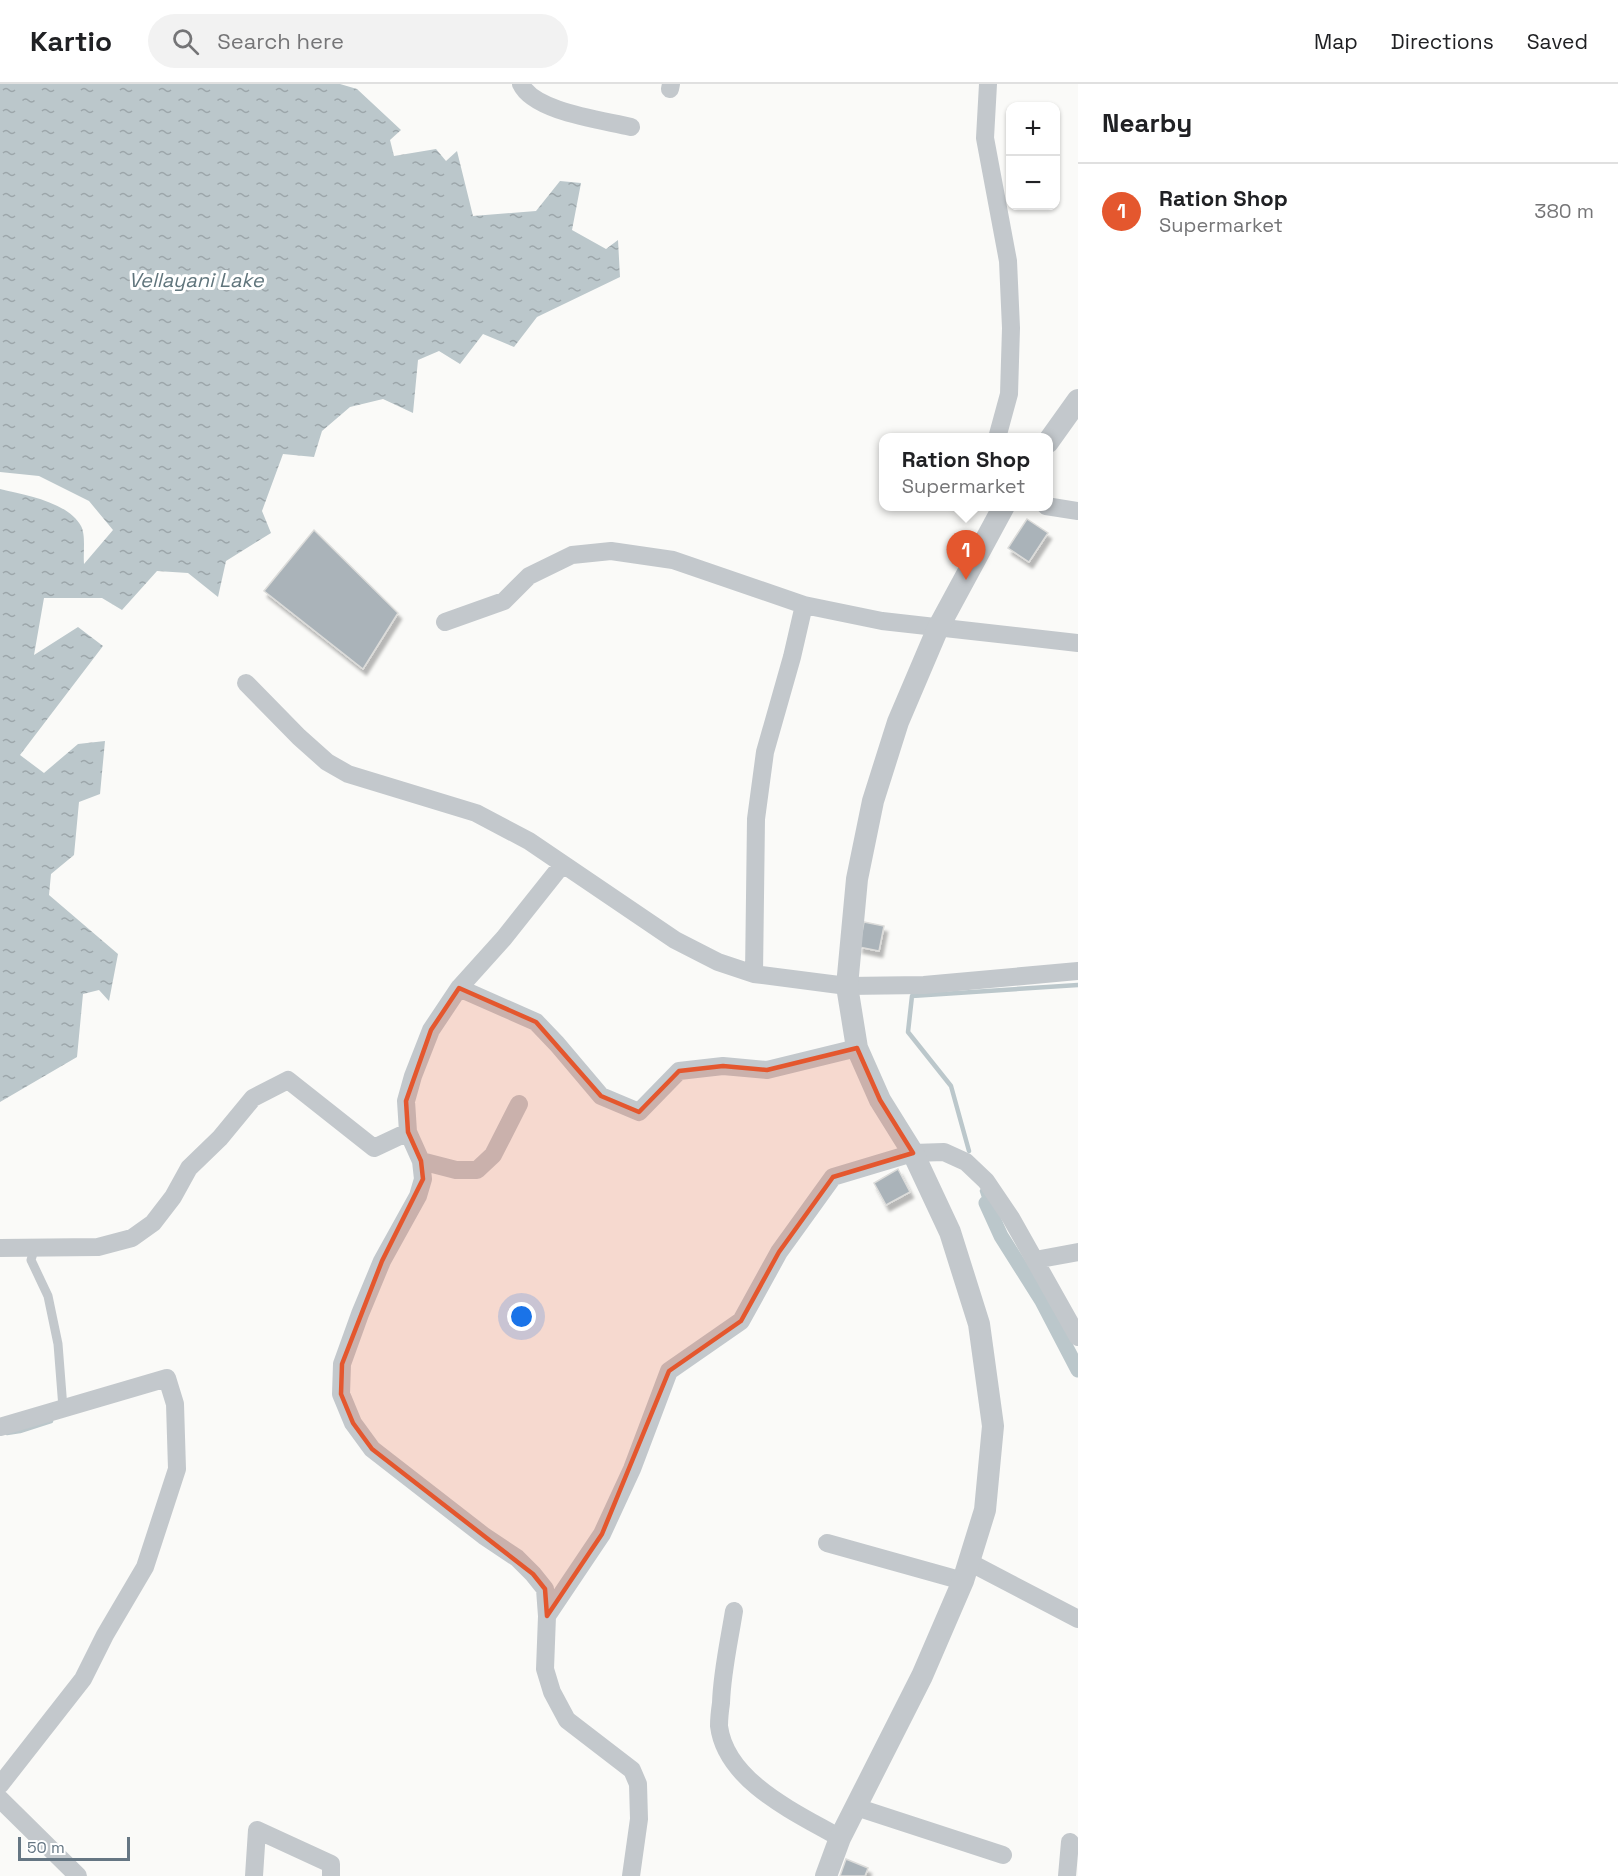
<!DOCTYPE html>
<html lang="en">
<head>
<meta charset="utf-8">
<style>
  :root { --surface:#fff; --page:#f2f2f2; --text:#202124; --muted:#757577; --line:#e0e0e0; --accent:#e4572e }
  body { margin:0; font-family:"Space Grotesk",sans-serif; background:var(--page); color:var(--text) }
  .controls { position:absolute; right:18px; top:18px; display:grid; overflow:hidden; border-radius:12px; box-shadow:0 2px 4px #0004 }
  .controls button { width:54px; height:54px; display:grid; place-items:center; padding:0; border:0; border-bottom:2px solid var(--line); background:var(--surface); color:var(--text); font:30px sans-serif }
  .scale { position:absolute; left:18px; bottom:15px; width:112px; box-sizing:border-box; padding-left:6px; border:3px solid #657683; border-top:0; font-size:16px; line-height:21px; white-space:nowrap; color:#657683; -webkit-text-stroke:4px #fff; paint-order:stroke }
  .you { position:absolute; left:522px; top:1233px; width:21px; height:21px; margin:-15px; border:4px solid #fff; border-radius:50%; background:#1a73e8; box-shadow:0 0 0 9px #1a73e833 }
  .badge { display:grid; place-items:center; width:39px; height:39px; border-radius:50%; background:var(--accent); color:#fff; font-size:20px; font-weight:700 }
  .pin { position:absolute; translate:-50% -50px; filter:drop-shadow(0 2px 3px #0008) }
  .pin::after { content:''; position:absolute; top:32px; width:21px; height:18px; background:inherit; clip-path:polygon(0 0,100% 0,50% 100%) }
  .popup { position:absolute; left:879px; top:349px; width:174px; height:78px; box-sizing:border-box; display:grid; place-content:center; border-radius:12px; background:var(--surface); filter:drop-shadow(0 2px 4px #0005); font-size:20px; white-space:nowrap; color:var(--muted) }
  .popup b { font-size:22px; color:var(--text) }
  .popup::after { content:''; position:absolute; left:50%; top:100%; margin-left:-12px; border:12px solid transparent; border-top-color:var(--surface) }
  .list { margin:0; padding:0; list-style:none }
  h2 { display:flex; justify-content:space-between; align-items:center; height:78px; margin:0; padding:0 24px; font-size:26px }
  h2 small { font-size:20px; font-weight:400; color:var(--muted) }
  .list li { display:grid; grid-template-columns:39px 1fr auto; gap:18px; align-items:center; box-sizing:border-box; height:96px; padding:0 24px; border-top:2px solid var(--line) }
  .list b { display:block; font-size:22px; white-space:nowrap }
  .list p { margin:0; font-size:20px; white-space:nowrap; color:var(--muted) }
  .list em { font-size:20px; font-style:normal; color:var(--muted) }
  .icon { flex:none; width:33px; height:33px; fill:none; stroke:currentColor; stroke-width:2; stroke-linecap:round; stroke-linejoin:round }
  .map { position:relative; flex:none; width:1078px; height:1792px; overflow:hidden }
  header { display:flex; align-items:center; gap:36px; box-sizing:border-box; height:84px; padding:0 30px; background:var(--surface); border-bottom:2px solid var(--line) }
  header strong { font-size:28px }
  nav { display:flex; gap:33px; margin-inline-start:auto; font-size:21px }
  .search { width:420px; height:54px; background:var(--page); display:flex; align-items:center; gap:15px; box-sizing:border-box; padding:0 21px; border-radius:33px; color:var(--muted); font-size:22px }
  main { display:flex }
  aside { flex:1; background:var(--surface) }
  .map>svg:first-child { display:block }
</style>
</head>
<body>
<header>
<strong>Kartio</strong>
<div class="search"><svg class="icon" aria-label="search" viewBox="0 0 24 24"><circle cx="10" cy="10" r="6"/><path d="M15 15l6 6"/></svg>Search here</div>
<nav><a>Map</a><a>Directions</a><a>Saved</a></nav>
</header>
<main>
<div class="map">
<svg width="1078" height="1792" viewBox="0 0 1078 1792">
  <defs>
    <pattern id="water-ripples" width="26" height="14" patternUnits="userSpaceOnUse" patternTransform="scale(1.5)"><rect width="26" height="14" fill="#bbc7cb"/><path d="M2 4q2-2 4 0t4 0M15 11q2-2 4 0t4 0" fill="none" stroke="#9ca6aa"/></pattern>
    <filter id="shadow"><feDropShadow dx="3.5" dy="6" stdDeviation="1.5" flood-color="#0004"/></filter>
  </defs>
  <rect width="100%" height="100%" fill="#fafaf8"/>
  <path fill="url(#water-ripples)" d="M 0,0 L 340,0 L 357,5 L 401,46 L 390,56 L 394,72 L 436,65 L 446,77 L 457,67 L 473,132 L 536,127 L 560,97 L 581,99 L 572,146 L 606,165 L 618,156 L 620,193 L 537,233 L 514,263 L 483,250 L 460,280 L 439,267 L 418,276 L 413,329 L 383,315 L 350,323 L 322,347 L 314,373 L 283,370 L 262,427 L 271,449 L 226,477 L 218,513 L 188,489 L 157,487 L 122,526 L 102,514 L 44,514 L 34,571 L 78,543 L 103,562 L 20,671 L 44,689 L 78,660 L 105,657 L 100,710 L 79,718 L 74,771 L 51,790 L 49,811 L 118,870 L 109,917 L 99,906 L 83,910 L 77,973 L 0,1018 L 0,405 C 25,411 68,418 81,442 C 86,451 83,469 84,480 L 113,446 L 89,417 L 39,392 L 0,388 Z"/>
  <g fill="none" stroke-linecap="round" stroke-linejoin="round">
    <path stroke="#bbc7cb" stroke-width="4.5" d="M 969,1067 L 951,1002 L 908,948 L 912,912 L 1078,901
      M 982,1107 L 986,1119
      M 7,1349 L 20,1347 L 51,1337"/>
    <path stroke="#bbc7cb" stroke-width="15" d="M 986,1119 L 1001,1152 L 1042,1217 L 1078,1286"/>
  </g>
  <path fill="#aab3b9" stroke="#dcdcda" stroke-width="1.5" filter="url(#shadow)" d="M 1027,435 L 1048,449 L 1029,478 L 1008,464 Z
    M 314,446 L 398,529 L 363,585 L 264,507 Z
    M 864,838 L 884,842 L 879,867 L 859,863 Z
    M 898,1085 L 910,1108 L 886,1121 L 874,1099 Z
    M 846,1775 L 868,1784 L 865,1792 L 840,1792 Z"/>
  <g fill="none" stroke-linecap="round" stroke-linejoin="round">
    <path stroke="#c3c8cc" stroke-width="9" d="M 35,1163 L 31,1176 L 48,1212 L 58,1260 L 63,1324"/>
    <path stroke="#c3c8cc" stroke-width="18" d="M 521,0 C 534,28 603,36 631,43
      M 988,0 L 985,54 L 1008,177 L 1011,244 L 1009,310 L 997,354
      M 670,5 L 671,0
      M 1046,422 L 1078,427
      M 445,538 L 504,517 L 529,492 L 572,471 L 611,467 L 673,476 L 804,521 L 882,537 L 1078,559
      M 246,599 L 299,653 L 327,678 L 348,690 L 476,729 L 529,757 L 675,856 L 718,878 L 754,890 L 847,902 L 924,901 L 1078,887
      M 562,781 L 504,854 L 459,904 L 431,946 L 413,992 L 406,1017 L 408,1048 L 421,1077 L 423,1095 L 418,1112 L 382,1177 L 360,1230 L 342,1280 L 341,1310 L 353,1339 L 372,1365 L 484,1452 L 517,1474 L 533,1490 L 545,1505 L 547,1532 L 545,1585 L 552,1608 L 567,1636 L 632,1686 L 638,1700 L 639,1735 L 631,1792
      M 754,890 L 756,735 L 765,668 L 792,573 L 804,521
      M 459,904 L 536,938 L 557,960 L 601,1012 L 639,1028 L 679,987 L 723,982 L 767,986 L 857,964
      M 421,1077 L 456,1086 L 477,1086 L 493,1071 L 519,1020
      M 0,1164 L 98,1163 L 132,1154 L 153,1139 L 173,1113 L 189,1084 L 220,1054 L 253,1014 L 288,996 L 374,1064 L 408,1048
      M 1035,1176 L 1078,1168
      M 0,1343 L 167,1294 L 175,1320 L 177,1385 L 145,1483 L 105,1551 L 83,1595 L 0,1701
      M 827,1459 L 963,1497
      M 969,1478 L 1078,1535
      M 734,1527 C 729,1558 722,1588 721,1619 C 720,1626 719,1634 719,1642 C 726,1698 797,1729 840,1754
      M 547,1532 L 602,1450 L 632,1385 L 669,1287 L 741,1237 L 779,1168 L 833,1093 L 913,1069 L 944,1068 L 966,1078 L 986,1097 L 1011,1134 L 1078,1253
      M 0,1715 L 78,1792
      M 856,1723 L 1003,1771
      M 254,1792 L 257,1746 L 331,1780 L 331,1792
      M 1067,1792 L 1070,1758"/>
    <path stroke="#c3c8cc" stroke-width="22" d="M 1048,358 L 1078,316
      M 826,1792 L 840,1754 L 922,1592 L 963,1497 L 985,1426 L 993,1342 L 979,1240 L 950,1148 L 913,1069 L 880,1016 L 857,964 L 847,902 L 857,795 L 873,717 L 898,638 L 938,544 L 1004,422"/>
  </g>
  <path fill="#e4572e" fill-opacity="0.2" stroke="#e4572e" stroke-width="4.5" stroke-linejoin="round" d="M 459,904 L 536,938 L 601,1012 L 639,1028 L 679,987 L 723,982 L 767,986 L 857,964 L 880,1016 L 913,1069 L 833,1093 L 779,1168 L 741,1237 L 669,1287 L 602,1450 L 547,1532 L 545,1505 L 533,1490 L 372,1365 L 353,1339 L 341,1310 L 342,1280 L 382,1177 L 423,1095 L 421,1077 L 408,1048 L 406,1017 L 431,946 Z"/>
  <g text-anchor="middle" stroke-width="6" stroke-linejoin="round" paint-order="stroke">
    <g font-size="20" font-style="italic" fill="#60757c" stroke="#fff">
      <text x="196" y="203">Vellayani Lake</text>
    </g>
  </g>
</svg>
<div class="controls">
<button>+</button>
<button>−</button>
</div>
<div class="scale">50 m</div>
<div class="you"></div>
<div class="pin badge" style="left:966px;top:496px">1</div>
<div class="popup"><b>Ration Shop</b>Supermarket</div>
</div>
<aside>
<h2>Nearby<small></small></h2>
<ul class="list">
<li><span class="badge">1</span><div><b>Ration Shop</b><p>Supermarket</p></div><em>380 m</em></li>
</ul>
</aside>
</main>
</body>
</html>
